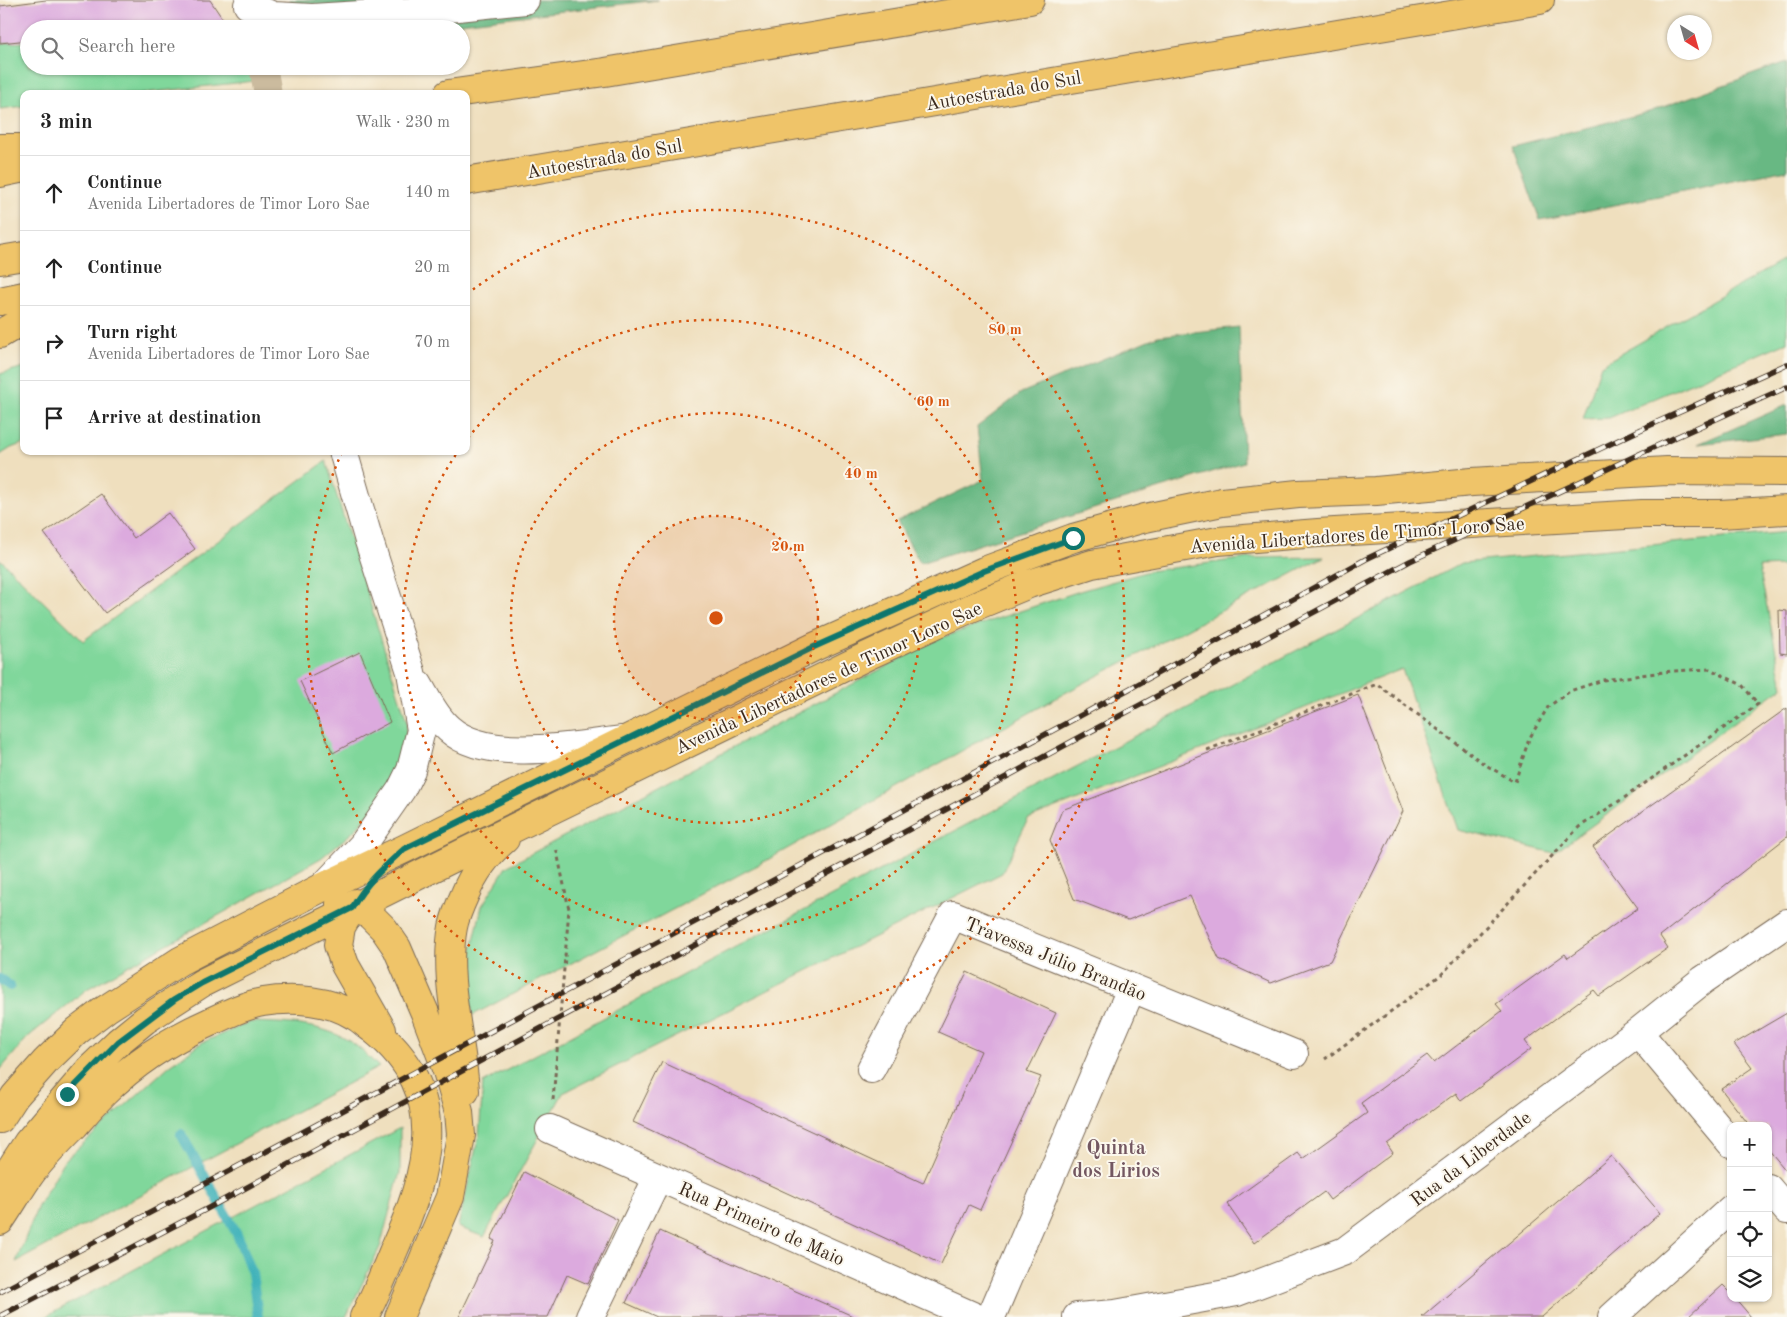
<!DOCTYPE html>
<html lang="en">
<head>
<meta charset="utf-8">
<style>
  :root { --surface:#fff; --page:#f6f6f6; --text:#222; --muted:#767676; --line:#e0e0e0 }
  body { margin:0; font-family:"Old Standard TT",serif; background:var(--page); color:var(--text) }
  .controls { position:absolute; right:15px; bottom:15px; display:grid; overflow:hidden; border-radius:10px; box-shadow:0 1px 4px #0004 }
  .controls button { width:45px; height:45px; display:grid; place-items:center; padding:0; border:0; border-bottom:1px solid var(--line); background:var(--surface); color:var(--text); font:25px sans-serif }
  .compass { position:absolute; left:1667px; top:15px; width:45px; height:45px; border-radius:50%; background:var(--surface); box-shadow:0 1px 4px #0004; rotate:143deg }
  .stop { position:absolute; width:15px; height:15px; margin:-11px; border:4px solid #0f766e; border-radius:50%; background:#fff }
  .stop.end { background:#0f766e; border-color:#fff; box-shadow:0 1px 5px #0008 }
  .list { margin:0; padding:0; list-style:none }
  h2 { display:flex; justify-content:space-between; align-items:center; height:65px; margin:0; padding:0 20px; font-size:21px }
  h2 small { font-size:16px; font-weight:400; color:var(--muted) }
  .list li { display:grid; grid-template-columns:32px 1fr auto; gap:15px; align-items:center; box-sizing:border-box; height:75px; padding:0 20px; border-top:1px solid var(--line) }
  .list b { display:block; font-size:19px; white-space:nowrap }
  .list p { margin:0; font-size:16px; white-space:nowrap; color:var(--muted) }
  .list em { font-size:16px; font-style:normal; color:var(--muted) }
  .icon { flex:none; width:28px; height:28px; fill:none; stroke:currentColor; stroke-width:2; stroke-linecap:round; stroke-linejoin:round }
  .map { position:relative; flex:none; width:1787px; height:1317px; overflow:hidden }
  .search { position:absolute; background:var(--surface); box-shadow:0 1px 4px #0004; left:20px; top:20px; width:450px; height:55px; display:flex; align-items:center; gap:12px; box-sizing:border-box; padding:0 18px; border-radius:28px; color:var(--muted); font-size:19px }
  .panel { position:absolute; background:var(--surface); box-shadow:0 1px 4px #0004; left:20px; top:90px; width:450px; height:365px; border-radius:10px }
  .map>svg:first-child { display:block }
</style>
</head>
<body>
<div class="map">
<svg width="1787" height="1317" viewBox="0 0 1787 1317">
  <rect width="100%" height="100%" fill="#fbf7ec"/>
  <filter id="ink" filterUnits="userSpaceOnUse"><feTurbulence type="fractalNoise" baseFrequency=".02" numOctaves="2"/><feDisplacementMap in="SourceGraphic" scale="10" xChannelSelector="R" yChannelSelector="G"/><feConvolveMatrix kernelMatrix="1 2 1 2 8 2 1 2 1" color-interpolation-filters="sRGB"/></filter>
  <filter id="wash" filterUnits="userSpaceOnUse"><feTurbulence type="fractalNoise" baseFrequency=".0096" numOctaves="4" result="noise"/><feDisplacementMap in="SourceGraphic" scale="20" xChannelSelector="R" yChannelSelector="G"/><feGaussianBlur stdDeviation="1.12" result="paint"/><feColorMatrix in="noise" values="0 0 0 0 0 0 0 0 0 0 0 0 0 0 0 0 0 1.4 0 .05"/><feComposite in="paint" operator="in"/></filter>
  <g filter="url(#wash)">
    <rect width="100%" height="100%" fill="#efdfbe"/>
    <path fill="#80d79b" stroke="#5e805c" d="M 29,42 L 29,66 L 251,66 L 255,81 L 135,94 L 24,94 L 24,106 L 0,109 L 0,43 Z
      M 1787,258 L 1787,342 L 1609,418 L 1583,419 L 1601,365 Z
      M 24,367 L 24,443 L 11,448 L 0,455 L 0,374 Z
      M 326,461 L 407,722 L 401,777 L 353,832 L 321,858 L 87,989 L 28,1037 L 0,1070 L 0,559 L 83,641 Z
      M 1787,532 L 1787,566 L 1759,567 L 1783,687 L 1554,853 L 1458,830 L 1402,669 L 1028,819 L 1002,873 L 563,1093 L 484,1237 L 458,1227 L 479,1135 L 483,1083 L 705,963 L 1462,563 Z
      M 1324,557 L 1065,693 L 769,859 L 473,1015 L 465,979 L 482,906 L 506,867 L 940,638 L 1080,591 L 1149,571 L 1249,558 Z
      M 250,1022 C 283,1023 320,1023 349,1041 C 360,1047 370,1059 379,1067 L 16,1262 L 38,1206 L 65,1160 L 169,1066 L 201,1043 Z
      M 400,1128 L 400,1172 L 380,1247 L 346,1317 L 45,1317 Z"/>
    <path fill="#68b883" stroke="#527150" d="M 289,0 L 658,0 L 409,29 L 318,29 Z
      M 1787,62 L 1787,170 L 1540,220 L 1513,146 L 1649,112 Z
      M 1239,327 L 1244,462 L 920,563 L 897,521 L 983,480 L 977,427 L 1021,393 L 1158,336 Z
      M 1787,405 L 1787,434 L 1698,444 Z"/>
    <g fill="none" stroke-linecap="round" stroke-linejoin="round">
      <path stroke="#41b2ba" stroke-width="10" d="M 0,979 L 10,986
        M 181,1134 L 237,1234 L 252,1273 L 258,1317"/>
    </g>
    <g id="blocks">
      <path fill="#dcaade" d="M 46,0 L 210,0 L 226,24 L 165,29 L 29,29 L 29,40 L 0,43 L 0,6 Z
        M 101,494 L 134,538 L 168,513 L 195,549 L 105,613 L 44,533 Z
        M 1779,610 L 1787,611 L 1787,654 L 1780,653 Z
        M 360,652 L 390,722 L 333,753 L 300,681 Z
        M 1358,695 L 1403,811 L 1330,961 L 1271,983 L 1219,959 L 1190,896 L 1128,920 L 1074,899 L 1050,840 L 1062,810 Z
        M 1787,708 L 1787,837 L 1660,936 L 1668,948 L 1599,996 L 1594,990 L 1525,1041 L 1531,1049 L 1461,1101 L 1456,1093 L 1387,1144 L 1393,1153 L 1330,1200 L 1324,1192 L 1254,1243 L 1227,1204 L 1298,1153 L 1303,1159 L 1367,1113 L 1361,1103 L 1427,1055 L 1434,1063 L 1502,1011 L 1496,1004 L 1565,954 L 1568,958 L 1638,908 L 1593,847 Z
        M 967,972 L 1056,1013 L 1027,1072 L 1041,1077 L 980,1210 L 969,1205 L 941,1264 L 633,1122 L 662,1062 L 923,1183 L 981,1051 L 938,1032 Z
        M 1787,1013 L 1787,1172 L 1768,1149 L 1768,1126 L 1750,1126 L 1721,1089 L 1752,1068 L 1734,1044 Z
        M 1611,1156 L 1660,1213 L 1542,1317 L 1422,1317 Z
        M 524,1172 L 618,1220 L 588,1284 L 567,1275 L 548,1317 L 459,1317 L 495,1241 L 491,1239 Z
        M 660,1231 L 702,1250 L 855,1317 L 657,1317 L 626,1303 Z
        M 1723,1285 L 1731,1293 L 1731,1298 L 1735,1298 L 1751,1317 L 1688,1317 Z"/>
    </g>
  </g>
  <g filter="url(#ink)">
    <use href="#blocks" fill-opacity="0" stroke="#7a6956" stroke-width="1"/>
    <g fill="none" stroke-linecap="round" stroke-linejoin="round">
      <path stroke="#cbbb9e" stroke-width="28" stroke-dasharray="28 14" stroke-linecap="butt" d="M 263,66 L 268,94"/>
      <g stroke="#7a6956" stroke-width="30">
        <path id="minor" d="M 248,5 L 273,16 L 312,18 L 411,12 L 525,0
          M 418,684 C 427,699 435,717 449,729 C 487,763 575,746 622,740
          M 324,886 L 362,846 L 401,790 L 411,770 L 421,730 L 411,672 L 369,541 L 343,451
          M 1638,1032 L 1731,1143
          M 871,1069 L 953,915 L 1294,1054
          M 550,1129 L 975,1317
          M 1768,1188 L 1787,1210
          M 1115,1314 L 1237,1292 L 1345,1251 L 1638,1032 L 1703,980 L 1787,923
          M 590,1317 L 658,1177
          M 991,1317 L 1131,989
          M 1077,1317 L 1115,1314 L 1118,1317
          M 1612,1317 L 1731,1209"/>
      </g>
      <g stroke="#7a6956" stroke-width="30">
        <path id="major" d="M 0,148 L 24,148
          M 355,903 L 341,927 L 338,945 L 345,965 L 382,1030
          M 340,904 L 369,914 L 384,929 L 397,948 L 425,1013 L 447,1071 L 459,1112 L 461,1135 L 450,1197 L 399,1317
          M 465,1091 C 462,1039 443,979 453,927 C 455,916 460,905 465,894 C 474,872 486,855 505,839
          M 0,1119 L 15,1096 L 46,1061 L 77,1031 L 106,1009 L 180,961 L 323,887 L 404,849 L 814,647 L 984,571 L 1073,538 L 1145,518 L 1222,502 L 1298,494 L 1376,491 L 1472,482 L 1667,471 L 1787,472
          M 0,1185 L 28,1142 L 90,1069 L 118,1042 L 145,1020 L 202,983 L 467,851 L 867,656 L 971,608 L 1029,584 L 1092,564 L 1218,541 L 1318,533 L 1642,514 L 1720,514 L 1787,510
          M 0,1221 C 11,1205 21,1187 32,1172 C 45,1155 60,1140 75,1125 C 84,1114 94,1103 104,1093 C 134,1063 170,1040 208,1023 C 225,1015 244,1005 263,1002 C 293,997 330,1000 355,1016 C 362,1020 368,1026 374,1030 C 453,1094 428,1173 393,1252 C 384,1274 375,1296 364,1317"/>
      </g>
      <g stroke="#7a6956" stroke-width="30">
        <path id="highway" d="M 448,94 L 605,72 L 1030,0
          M 0,173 L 24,168
          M 466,181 L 1540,0
          M 0,260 L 24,256
          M 0,301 L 24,296
          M 0,334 L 24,320"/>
      </g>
      <path stroke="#7a6956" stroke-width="3" stroke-dasharray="4 4" stroke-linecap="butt" d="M 1207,750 L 1377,684 L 1484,764 L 1515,782 L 1529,739 L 1548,707 L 1570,691 L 1603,680 L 1672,671 L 1710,669 L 1742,685 L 1758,704 L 1624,798 L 1579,827 L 1441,975 L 1325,1059
        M 553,1100 L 569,909 L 556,847"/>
      <use href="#minor" stroke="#fff" stroke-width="28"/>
      <use href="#major" stroke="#efc469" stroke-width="28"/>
      <use href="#highway" stroke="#efc469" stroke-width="28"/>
      <g stroke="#3b2a1e" stroke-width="5.5">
        <path id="rail" d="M 0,1292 L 269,1150 L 1076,718 L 1366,559 L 1644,428 L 1787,364
          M 0,1316 L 201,1212 L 1084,735 L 1410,561 L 1676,437 L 1787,387"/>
      </g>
      <use href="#rail" stroke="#fbf7ec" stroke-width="4" stroke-dasharray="11" stroke-linecap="butt"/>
    </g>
  </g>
  <g fill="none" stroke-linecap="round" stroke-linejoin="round" filter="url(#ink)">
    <path stroke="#0f766e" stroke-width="6" d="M 67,1094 L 118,1042 L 174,1000 L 202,983 L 352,908 C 367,882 382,869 404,849 L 814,647 L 984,571 L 1073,538"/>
  </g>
  <circle cx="716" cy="618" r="102" fill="#d7540e" fill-opacity=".12"/>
  <g fill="none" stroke="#d7540e" stroke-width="2.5" stroke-dasharray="2.5 5">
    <circle cx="716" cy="618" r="102"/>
    <circle cx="716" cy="618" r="205"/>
    <path d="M468 438A307 307 0 1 1 457 453"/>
    <path d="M467 294A409 409 0 1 1 342 452"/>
  </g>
  <g text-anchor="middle" stroke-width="4" stroke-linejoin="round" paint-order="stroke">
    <g font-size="19" fill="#3b2a1e" stroke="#fbf7ec">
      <text transform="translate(1003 90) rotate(-10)" y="7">Autoestrada do Sul</text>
      <text transform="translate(604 158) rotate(-10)" y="7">Autoestrada do Sul</text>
      <text transform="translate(1357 534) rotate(-4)" y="7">Avenida Libertadores de Timor Loro Sae</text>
      <text transform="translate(828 677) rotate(-25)" y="7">Avenida Libertadores de Timor Loro Sae</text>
      <text transform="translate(1056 958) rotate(22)" y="7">Travessa Júlio Brandão</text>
      <text transform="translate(1470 1158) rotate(-37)" y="7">Rua da Liberdade</text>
      <text transform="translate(762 1223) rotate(24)" y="7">Rua Primeiro de Maio</text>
    </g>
    <g font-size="20" font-weight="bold" fill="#735761" stroke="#fbf7ec">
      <text x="1116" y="1154">Quinta<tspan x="1116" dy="23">dos Lirios</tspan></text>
    </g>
  </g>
  <circle cx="716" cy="618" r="8" fill="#d7540e" stroke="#fbf7ec" stroke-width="2.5"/>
  <g font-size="15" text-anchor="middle" font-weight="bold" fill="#d7540e" stroke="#fbf7ec" stroke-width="4" stroke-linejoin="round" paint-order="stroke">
    <text x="1005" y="334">80 m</text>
    <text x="933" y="406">60 m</text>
    <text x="861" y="478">40 m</text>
    <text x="788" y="551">20 m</text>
  </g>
</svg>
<div class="controls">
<button>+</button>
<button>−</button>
<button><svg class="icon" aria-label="locate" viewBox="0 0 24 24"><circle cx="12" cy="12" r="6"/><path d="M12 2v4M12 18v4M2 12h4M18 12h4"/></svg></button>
<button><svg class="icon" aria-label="layers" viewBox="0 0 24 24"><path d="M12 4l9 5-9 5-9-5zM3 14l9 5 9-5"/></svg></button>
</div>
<svg class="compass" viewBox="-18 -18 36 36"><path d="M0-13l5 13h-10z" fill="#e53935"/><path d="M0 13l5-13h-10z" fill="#767676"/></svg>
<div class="stop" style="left:1073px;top:538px"></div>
<div class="stop end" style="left:67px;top:1094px"></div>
<div class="search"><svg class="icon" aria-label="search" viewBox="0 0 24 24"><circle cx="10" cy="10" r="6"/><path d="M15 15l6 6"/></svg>Search here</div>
<section class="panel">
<h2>3 min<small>Walk · 230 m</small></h2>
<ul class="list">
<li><svg class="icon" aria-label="ahead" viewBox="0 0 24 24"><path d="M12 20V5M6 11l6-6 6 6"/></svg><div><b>Continue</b><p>Avenida Libertadores de Timor Loro Sae</p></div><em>140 m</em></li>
<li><svg class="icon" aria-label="ahead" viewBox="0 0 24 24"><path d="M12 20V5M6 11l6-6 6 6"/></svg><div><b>Continue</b></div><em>20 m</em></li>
<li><svg class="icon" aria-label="right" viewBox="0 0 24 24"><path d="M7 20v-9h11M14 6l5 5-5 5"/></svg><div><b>Turn right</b><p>Avenida Libertadores de Timor Loro Sae</p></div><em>70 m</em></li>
<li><svg class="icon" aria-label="arrive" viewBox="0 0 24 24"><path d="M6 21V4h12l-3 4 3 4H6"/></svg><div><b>Arrive at destination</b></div></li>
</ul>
</section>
</div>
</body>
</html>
